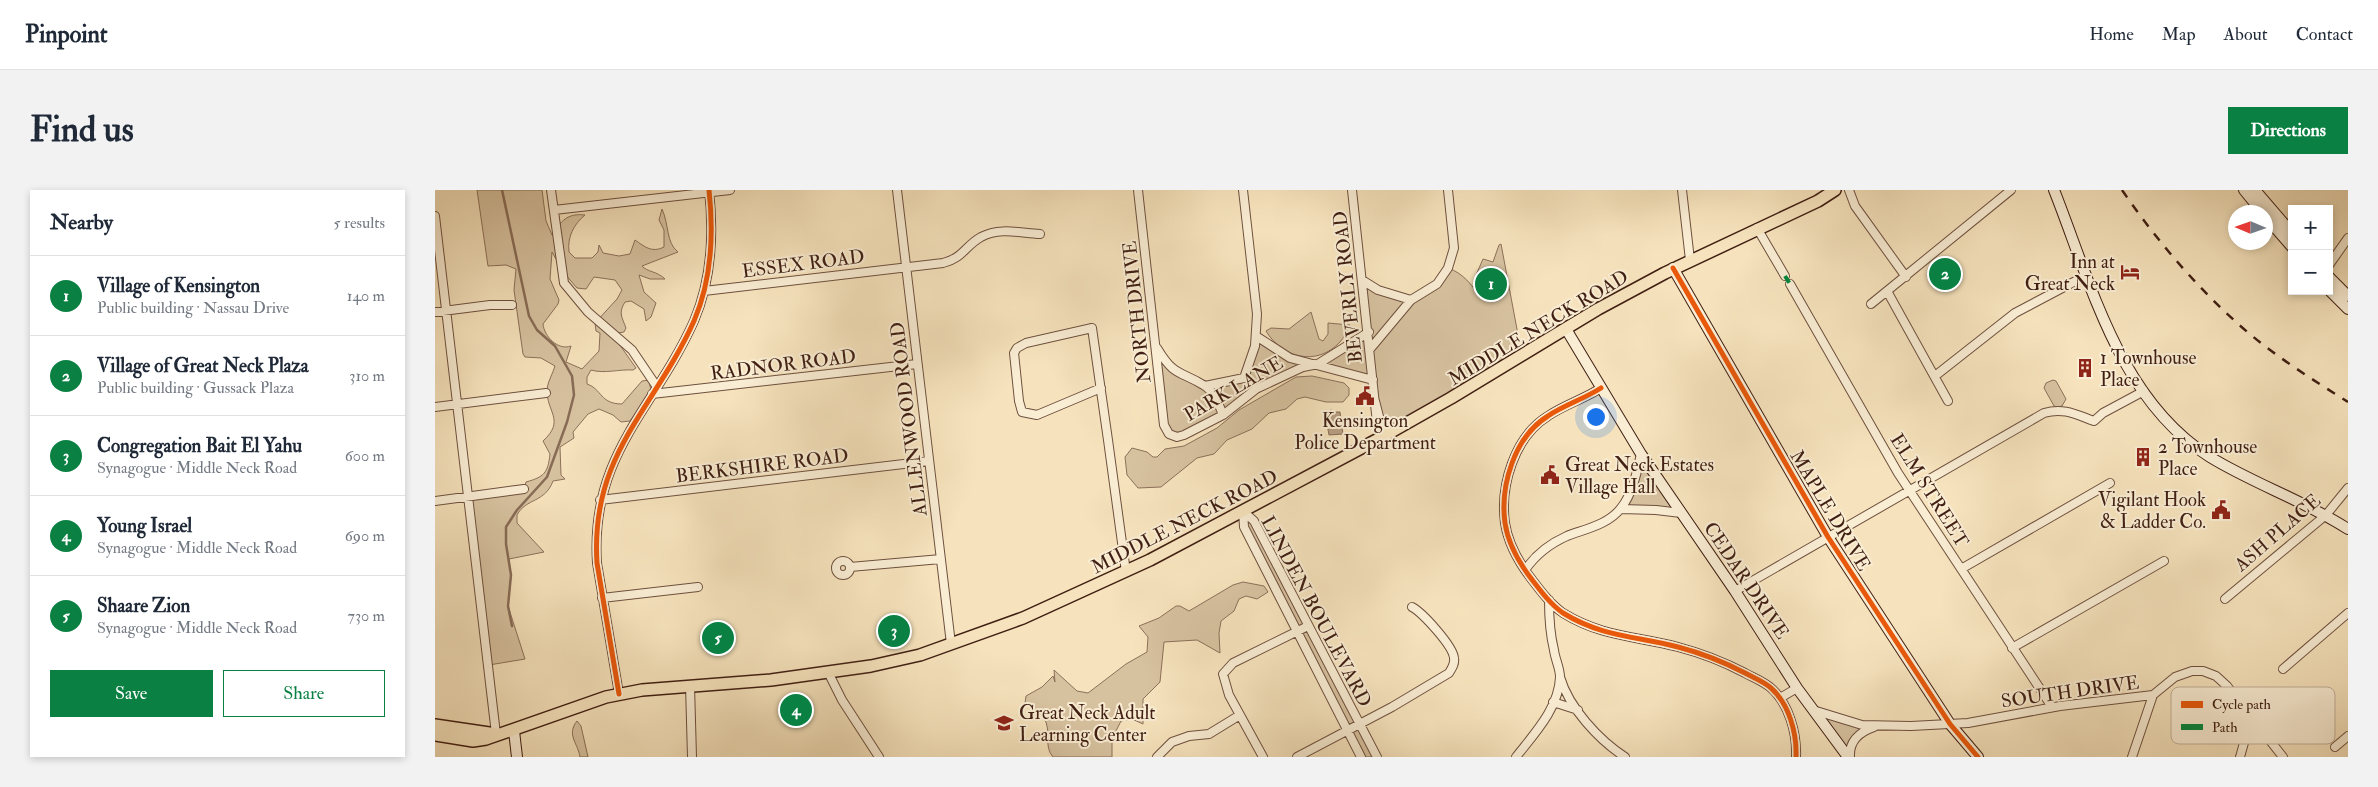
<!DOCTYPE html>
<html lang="en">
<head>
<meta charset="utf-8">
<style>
  :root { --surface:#fff; --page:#f2f2f3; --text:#1f2937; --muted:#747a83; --line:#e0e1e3; --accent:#0b8043 }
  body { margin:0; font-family:"IM FELL Double Pica",serif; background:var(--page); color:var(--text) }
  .controls { position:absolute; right:15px; top:15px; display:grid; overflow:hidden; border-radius:0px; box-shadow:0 2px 8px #0003 }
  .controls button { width:45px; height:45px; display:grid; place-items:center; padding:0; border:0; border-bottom:1px solid var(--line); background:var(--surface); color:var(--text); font:25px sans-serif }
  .compass { position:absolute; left:1793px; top:15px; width:45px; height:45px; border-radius:50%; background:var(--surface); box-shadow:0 2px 8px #0003; rotate:272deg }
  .you { position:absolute; left:1160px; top:226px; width:18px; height:18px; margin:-12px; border:4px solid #fff; border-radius:50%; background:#1a73e8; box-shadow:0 0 0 8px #1a73e833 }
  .badge { display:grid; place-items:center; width:32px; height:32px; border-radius:50%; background:var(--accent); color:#fff; font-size:16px; font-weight:700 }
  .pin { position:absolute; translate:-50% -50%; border:2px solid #fff; box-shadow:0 1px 5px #0006 }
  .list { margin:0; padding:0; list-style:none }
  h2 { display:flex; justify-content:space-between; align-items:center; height:65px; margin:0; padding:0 20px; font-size:21px }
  h2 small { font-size:16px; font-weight:400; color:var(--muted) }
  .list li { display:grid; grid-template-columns:32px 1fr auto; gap:15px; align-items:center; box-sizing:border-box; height:80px; padding:0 20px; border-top:1px solid var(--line) }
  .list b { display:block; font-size:19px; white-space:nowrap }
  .list p { margin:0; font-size:16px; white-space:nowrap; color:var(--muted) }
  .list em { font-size:16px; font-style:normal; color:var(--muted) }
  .actions { display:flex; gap:10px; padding:15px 20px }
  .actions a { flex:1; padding:11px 0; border:1px solid var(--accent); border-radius:0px; text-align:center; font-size:18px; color:var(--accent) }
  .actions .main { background:var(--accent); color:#fff }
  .map { position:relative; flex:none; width:1913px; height:567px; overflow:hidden; border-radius:0px }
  header { display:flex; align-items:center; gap:30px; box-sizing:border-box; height:70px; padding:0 25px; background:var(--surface); border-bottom:1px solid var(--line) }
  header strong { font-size:24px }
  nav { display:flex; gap:28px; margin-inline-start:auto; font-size:18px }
  .intro { display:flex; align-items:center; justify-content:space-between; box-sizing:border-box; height:120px; padding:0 30px }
  h1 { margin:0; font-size:35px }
  .button { padding:12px 22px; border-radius:0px; background:var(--accent); color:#fff; font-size:18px; font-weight:700 }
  main { display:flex; gap:30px; padding:0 30px }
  aside { flex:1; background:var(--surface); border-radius:0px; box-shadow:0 2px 8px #0003 }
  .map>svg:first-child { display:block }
</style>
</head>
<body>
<header>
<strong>Pinpoint</strong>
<nav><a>Home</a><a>Map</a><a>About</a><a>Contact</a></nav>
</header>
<div class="intro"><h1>Find us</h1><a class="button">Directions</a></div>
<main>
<aside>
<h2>Nearby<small>5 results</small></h2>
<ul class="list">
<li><span class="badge">1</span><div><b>Village of Kensington</b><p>Public building · Nassau Drive</p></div><em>140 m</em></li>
<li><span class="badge">2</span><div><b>Village of Great Neck Plaza</b><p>Public building · Gussack Plaza</p></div><em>310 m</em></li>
<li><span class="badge">3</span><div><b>Congregation Bait El Yahu</b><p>Synagogue · Middle Neck Road</p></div><em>600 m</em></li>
<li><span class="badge">4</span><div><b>Young Israel</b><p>Synagogue · Middle Neck Road</p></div><em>690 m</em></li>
<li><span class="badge">5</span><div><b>Shaare Zion</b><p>Synagogue · Middle Neck Road</p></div><em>730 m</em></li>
</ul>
<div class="actions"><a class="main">Save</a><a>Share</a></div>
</aside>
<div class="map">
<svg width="1913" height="567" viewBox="0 0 1913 567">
  <rect width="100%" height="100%" fill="#f6e3bd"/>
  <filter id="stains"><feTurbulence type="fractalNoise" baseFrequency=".004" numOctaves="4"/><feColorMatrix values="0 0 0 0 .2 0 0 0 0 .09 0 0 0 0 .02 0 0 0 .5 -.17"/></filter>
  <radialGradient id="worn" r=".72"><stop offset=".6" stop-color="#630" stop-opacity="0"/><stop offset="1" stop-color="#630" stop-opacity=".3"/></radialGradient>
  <path fill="#d7c2a0" stroke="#8c705a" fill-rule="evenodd" d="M 42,0 L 107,0 L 111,31 L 117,45 C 126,31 132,23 150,25 C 139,34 132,47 134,62 L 140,68 L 157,68 L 163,62 L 164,55 L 168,63 L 184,66 L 195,64 L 200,50 C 210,57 217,63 229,57 L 229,40 L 224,30 L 227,19 C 234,34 231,53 243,62 L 207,76 C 212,82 222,81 230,89 L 215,89 L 204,85 L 209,102 L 221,113 L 216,127 L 211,131 L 209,119 L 196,111 L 190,112 C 183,123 187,127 191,138 L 189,142 L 177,144 L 201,178 L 198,180 C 185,179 169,184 156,180 L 152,187 L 152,194 C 167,199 165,214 187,214 L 207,191 L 214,190 L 216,201 L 195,231 L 186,232 L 178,225 L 164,219 L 153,224 L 138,242 L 139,248 L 125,257 L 126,285 L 130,289 L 118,291 C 110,313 91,308 82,325 L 82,333 L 109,362 L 74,369 L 76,386 L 73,416 L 90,469 L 54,475 L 34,307 L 89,299 L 91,292 C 109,287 113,283 115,264 L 108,251 C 131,230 111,222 112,199 C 113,191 118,183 120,176 L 106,168 L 90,167 L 88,164 L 79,100 L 81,79 L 71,75 L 53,76 ZM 117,62 L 129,83 L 142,98 L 151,99 L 159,87 L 180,90 L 187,100 L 182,109 L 160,133 L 161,141 L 165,143 L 164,161 L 147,179 L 131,172 L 136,156 C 123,161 109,146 108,134 L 123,114 L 124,110 L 115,89 Z
    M 1066,54 L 1087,166 L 949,246 L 938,190 L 883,174 L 810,207 L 749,245 L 734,244 L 721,157 L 731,172 L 770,196 L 809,188 L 821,146 L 855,168 L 883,174 L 934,142 L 927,90 L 976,110 L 983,107 L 1013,78 C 1028,83 1037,95 1046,108 L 1054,108 L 1041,85 L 1048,69 L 1058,72 L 1064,55 Z
    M 876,122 L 884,149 L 888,151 L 893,144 L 893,133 L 915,135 C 912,140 909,148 905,152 C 882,177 847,168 831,141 L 836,138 L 854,139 Z
    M 877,186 L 909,193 L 914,198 L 914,205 L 908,212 L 891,212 L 870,207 L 862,209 L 851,219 L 834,223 L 817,239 L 792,250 L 779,264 L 762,268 L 726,297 L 703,298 L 692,285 L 690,267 L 697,258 L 712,262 L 718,267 L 722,267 L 730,259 L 749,256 L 782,238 L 804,220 L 861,187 Z
    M 1618,190 L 1621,191 L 1631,209 L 1627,216 L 1623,217 L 1619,216 L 1609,198 L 1611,193 Z
    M 1206,271 L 1237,318 L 1191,317 Z
    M 808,321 L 819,332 L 942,567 L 926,567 L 809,337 Z
    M 808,392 L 829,396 L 833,402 L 822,409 L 811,406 L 804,409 L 799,421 L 786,431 L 784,443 L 785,463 L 762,450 L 729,452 L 725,492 L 708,509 L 708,534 L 697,529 L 686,531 L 677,549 L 677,567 L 618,567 C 608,556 617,541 609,528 C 604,521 596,519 590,513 L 591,506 L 607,497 L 618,486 L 620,492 L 619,480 L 642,501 L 653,503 L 691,474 L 712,462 L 713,447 L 704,436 L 724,428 L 741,416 L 745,416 L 754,421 L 798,395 Z
    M 1383,523 L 1435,537 L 1425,541 L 1414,566 Z
    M 142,531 L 146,536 L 153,567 L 145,567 C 143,553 131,545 142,531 Z"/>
  <path fill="#b8a083" stroke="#886c56" d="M 896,220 L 900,222 L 905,222 L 908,244 L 894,245 L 890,223 Z"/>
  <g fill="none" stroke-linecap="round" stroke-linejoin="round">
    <path stroke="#886c56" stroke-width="2.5" d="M 67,0 L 94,126 L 102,140 L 120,156 L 137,186 L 139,205 L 132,232 L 112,287 L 82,320 L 71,337 L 71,354 L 76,385 L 73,416 L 77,436"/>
    <g stroke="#6e503e" stroke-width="10">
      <path id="street" d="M 116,0 L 129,93 L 153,122 L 197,160 L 222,197
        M 462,0 L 516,454
        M 703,0 L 729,235 L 734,244 L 742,247 L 749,245 L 788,225 L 821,199 L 868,177 L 883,174 L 934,142
        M 917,0 L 942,233 L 949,246 L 940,211
        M 1247,0 L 1255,70
        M 1414,0 L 1420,16 L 1471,87
        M 119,20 L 295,0
        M 0,26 L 61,544
        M 1322,38 L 1350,86
        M 1894,75 L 1913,48
        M 927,90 L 943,100 L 976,110
        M 1355,94 L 1463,283 L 1617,517
        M 269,101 L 508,73 C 528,68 530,56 546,47 C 565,37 585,43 605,44
        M 1452,101 L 1513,211
        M 1436,114 L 1576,0
        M 0,122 L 55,115 L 77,115
        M 821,146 L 855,168 L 938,190
        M 722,158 C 740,188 745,180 770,196 C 780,203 784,215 788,225
        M 935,159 L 976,110 L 1002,94 L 1013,78 L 1019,58 L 1013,0
        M 1500,186 L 1580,123 L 1652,85
        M 770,196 L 809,188 L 820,156 L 822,124 L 808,0
        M 666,198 L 602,225 L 587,222 L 584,211 L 579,163 L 582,158 L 591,153 L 657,138 C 669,219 680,301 691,382
        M 1166,198 C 1149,209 1129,215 1113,226 C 1079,247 1065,296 1070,333 C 1073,353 1083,371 1095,387 C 1105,400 1115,414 1128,423 C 1167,447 1201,446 1243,457 C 1266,463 1289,472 1310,483 C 1319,488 1328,491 1336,498 C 1354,514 1362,543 1361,567
        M 217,204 L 482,174
        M 0,217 L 111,203
        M 165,310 L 494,271
        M 0,311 L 89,299
        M 1186,319 L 1221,320 L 1246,323
        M 808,321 L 819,331 L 942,567
        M 808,321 L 809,337 L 926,567
        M401 378a7 7 0 1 1 14 0a7 7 0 1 1-14 0Z
        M 415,377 L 506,369
        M 1526,379 L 1675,293
        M 1090,380 C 1101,364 1114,354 1132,346 C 1150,339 1173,335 1186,318 C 1198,303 1202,281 1206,264
        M 1300,401 L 1609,223 C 1629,217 1642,225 1659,231 L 1668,223 L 1709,201
        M 167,408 L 263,397
        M 1790,409 L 1891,325 L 1913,298
        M 1577,458 L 1729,371
        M 1848,479 L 1913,423
        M 393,482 L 407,510 L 444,567
        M 1125,487 C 1134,518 1164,550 1190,567
        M 255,495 L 257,567
        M 184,504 L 162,373 C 155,264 219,220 259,131 C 277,89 279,45 274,0
        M 1345,508 L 1362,498
        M 1118,512 L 1143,520
        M 1378,520 L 1427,535 L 1476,536 L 1533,533 L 1625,516 L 1718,505 L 1740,487 L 1757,481 L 1768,481 L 1781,486 L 1792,496 L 1848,567
        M 1900,557 L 1913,546
        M 722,567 L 737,552 L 754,546 L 774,544 L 805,525
        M 828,567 L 794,505 L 788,484 L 798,473 L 873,436
        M 862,567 L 957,517 L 1014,483 C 1017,478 1020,474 1019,468 C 1018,456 988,423 977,417
        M 1081,567 C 1099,544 1124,518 1125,487 C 1125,478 1120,469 1119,460 C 1115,444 1114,427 1114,410
        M 1415,567 C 1414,550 1425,542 1439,537
        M 1697,567 L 1718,505
        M 1805,567 L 1816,528"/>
    </g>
    <g stroke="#401f13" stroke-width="12">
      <path id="secondary" d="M 1619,0 C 1656,93 1684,210 1775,267 C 1819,294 1868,310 1913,339
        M 1809,0 L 1827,22
        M 1820,0 L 1857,43
        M 1830,26 L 1857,57
        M 1238,78 L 1393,347 L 1515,534 L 1543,567
        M 1894,87 L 1913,106
        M 1894,100 L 1913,119
        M 1131,139 L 1206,264 L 1300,401 L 1362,498 L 1413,567
        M 79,541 L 82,567"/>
    </g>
    <g stroke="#401f13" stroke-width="14">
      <path id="primary" d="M 0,535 L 61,544
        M 0,545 L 38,551 L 51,549 L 171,507 L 207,500 L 336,490 L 436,476 L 485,465 L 588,428 L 715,370 L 949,246 L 1016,208 L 1163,119 L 1230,83 L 1383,11 L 1400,0"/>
    </g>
    <use href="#street" stroke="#f9edd4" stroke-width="8"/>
    <use href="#secondary" stroke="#f9edd4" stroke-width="10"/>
    <use href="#primary" stroke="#f6e3bd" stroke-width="11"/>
    <path stroke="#401f13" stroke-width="2.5" stroke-dasharray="9 9" stroke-linecap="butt" d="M 1687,0 C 1720,48 1758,93 1801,132 C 1835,163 1875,188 1913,212"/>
    <path stroke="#00873e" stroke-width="4" stroke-dasharray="8 4" stroke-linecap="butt" d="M 1350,86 L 1355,94"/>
    <g stroke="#f9edd4" stroke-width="8">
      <path id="cycleway" d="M 1238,78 L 1393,347 L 1515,534 L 1543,567
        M 1166,198 C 1149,209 1129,215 1113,226 C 1079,247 1065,296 1070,333 C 1073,353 1083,371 1095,387 C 1105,400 1115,414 1128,423 C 1167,447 1201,446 1243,457 C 1266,463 1289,472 1310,483 C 1319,488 1328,491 1336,498 C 1354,514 1362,543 1361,567
        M 184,504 L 162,373 C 155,264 219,220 259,131 C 277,89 279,45 274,0"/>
    </g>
    <use href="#cycleway" stroke="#e8590c" stroke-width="5"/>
  </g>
  <defs>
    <g id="hotel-bare" transform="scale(1.5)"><path d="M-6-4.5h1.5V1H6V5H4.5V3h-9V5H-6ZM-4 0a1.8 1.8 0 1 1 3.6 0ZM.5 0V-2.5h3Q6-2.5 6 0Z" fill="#8f2418" stroke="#f9edd4" stroke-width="2.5" paint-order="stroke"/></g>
    <g id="building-bare" transform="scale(1.5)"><path d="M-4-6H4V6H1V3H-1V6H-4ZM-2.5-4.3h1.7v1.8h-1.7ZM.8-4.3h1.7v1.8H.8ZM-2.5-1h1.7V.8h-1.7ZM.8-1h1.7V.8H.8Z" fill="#8f2418" stroke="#f9edd4" stroke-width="2.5" paint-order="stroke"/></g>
    <g id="civic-bare" transform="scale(1.5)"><path d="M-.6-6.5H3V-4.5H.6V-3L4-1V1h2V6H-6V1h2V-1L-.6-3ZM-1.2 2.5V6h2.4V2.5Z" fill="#8f2418" stroke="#f9edd4" stroke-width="2.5" paint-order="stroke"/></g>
    <g id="school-bare" transform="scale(1.5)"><path d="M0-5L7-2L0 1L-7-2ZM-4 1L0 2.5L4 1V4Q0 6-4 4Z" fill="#8f2418" stroke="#f9edd4" stroke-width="2.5" paint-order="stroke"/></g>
  </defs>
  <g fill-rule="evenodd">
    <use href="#hotel-bare" x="1695" y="82"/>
    <use href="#building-bare" x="1650" y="178"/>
    <use href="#civic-bare" x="930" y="206"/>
    <use href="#building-bare" x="1708" y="267"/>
    <use href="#civic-bare" x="1115" y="285"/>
    <use href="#civic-bare" x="1786" y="320"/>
    <use href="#school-bare" x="569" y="533"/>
  </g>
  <g text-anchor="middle" stroke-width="4" stroke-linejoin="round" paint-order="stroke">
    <g font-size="19" fill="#401f13" stroke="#f9edd4" text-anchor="start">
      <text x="1680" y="78" text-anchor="end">Inn at<tspan x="1680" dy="22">Great Neck</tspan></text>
      <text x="1665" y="174">1 Townhouse<tspan x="1665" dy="22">Place</tspan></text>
      <text x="930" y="237" text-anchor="middle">Kensington<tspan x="930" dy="22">Police Department</tspan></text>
      <text x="1723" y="263">2 Townhouse<tspan x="1723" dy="22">Place</tspan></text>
      <text x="1130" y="281">Great Neck Estates<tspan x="1130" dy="22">Village Hall</tspan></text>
      <text x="1771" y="316" text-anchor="end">Vigilant Hook<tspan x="1771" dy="22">&amp; Ladder Co.</tspan></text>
      <text x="584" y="529">Great Neck Adult<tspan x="584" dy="22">Learning Center</tspan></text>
    </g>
    <g font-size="19" fill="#401f13" stroke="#f9edd4">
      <text transform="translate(368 73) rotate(-7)" y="7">ESSEX ROAD</text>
      <text transform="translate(912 97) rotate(-96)" y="7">BEVERLY ROAD</text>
      <text transform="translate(701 122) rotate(-96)" y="7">NORTH DRIVE</text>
      <text transform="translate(1103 137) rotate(-31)" y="7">MIDDLE NECK ROAD</text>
      <text transform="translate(348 174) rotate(-7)" y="7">RADNOR ROAD</text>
      <text transform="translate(798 198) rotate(-30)" y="7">PARK LANE</text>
      <text transform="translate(473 229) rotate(-97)" y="7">ALLENWOOD ROAD</text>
      <text transform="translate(327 275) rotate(-7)" y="7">BERKSHIRE ROAD</text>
      <text transform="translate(1495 300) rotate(58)" y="7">ELM STREET</text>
      <text transform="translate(1396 320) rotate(59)" y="7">MAPLE DRIVE</text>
      <text transform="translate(749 331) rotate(-27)" y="7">MIDDLE NECK ROAD</text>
      <text transform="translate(1842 342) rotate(-41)" y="7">ASH PLACE</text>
      <text transform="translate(1312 390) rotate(56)" y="7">CEDAR DRIVE</text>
      <text transform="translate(882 421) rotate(62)" y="7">LINDEN BOULEVARD</text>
      <text transform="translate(1635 501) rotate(-8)" y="7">SOUTH DRIVE</text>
    </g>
  </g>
  <rect x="1736" y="497" width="164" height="57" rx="8" fill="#f9edd4" stroke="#c2af9a" stroke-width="1"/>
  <rect x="1746" y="511" width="22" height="7" fill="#e8590c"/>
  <rect x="1746" y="534" width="22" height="6" fill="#00873e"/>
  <g font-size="14" fill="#401f13">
    <text x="1777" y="519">Cycle path</text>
    <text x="1777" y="542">Path</text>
  </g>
  <rect width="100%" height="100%" filter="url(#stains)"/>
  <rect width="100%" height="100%" fill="url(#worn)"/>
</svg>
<div class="controls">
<button>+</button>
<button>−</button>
</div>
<svg class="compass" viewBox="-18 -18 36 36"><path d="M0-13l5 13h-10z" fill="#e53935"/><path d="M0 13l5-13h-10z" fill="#747a83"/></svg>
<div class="you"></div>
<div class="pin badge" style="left:1056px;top:94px">1</div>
<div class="pin badge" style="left:1510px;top:84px">2</div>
<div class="pin badge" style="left:459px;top:441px">3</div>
<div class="pin badge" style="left:361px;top:520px">4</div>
<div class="pin badge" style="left:283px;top:448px">5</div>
</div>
</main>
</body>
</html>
